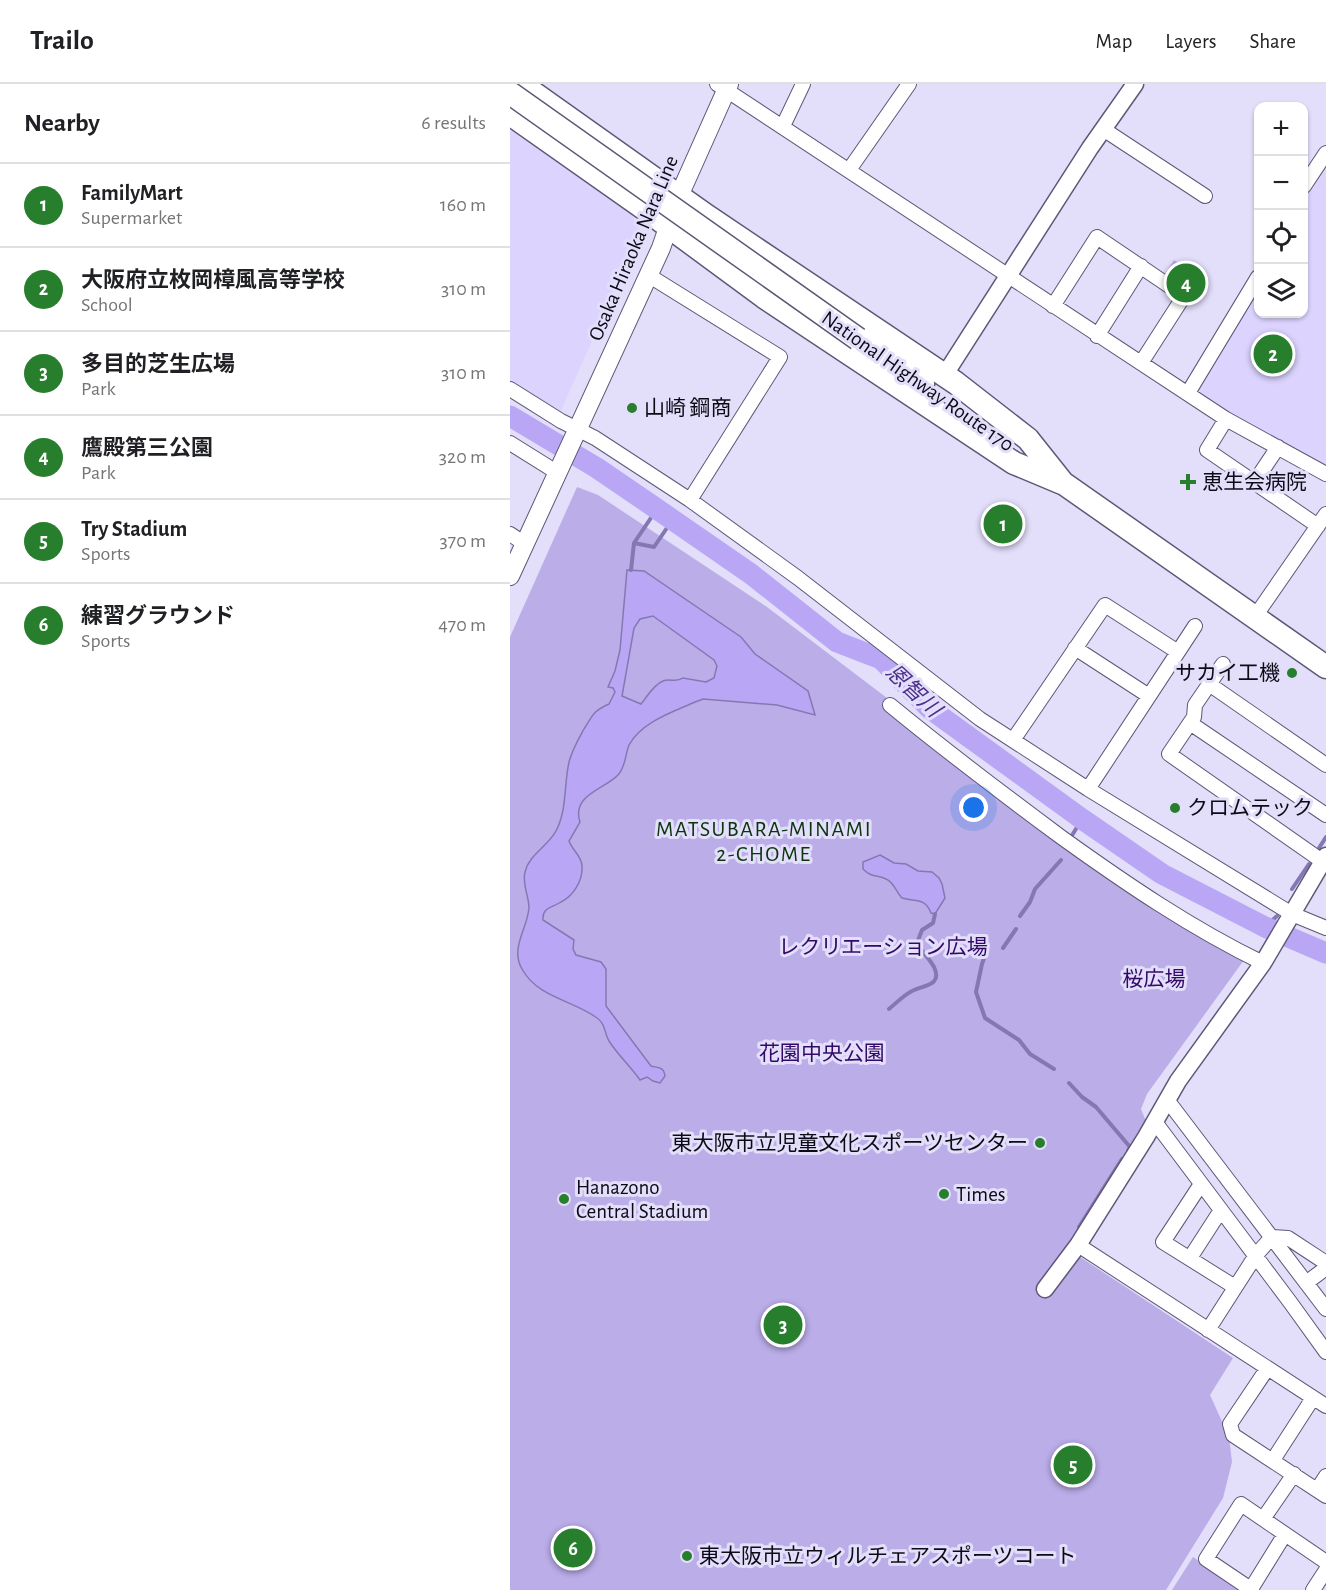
<!DOCTYPE html>
<html lang="en">
<head>
<meta charset="utf-8">
<style>
  :root { --surface:#fff; --page:#f2f2f2; --text:#202124; --muted:#757577; --line:#e0e0e0; --accent:#277e2d }
  body { margin:0; font-family:"Alegreya Sans","Noto Sans JP",sans-serif; background:var(--page); color:var(--text) }
  .controls { position:absolute; right:18px; top:18px; display:grid; overflow:hidden; border-radius:12px; box-shadow:0 2px 4px #0004 }
  .controls button { width:54px; height:54px; display:grid; place-items:center; padding:0; border:0; border-bottom:2px solid var(--line); background:var(--surface); color:var(--text); font:30px sans-serif }
  .you { position:absolute; left:464px; top:724px; width:21px; height:21px; margin:-15px; border:4px solid #fff; border-radius:50%; background:#1a73e8; box-shadow:0 0 0 9px #1a73e833 }
  .badge { display:grid; place-items:center; width:39px; height:39px; border-radius:50%; background:var(--accent); color:#fff; font-size:20px; font-weight:700 }
  .pin { position:absolute; translate:-50% -50%; border:3px solid #fff; box-shadow:0 2px 6px #0006 }
  .list { margin:0; padding:0; list-style:none }
  h2 { display:flex; justify-content:space-between; align-items:center; height:78px; margin:0; padding:0 24px; font-size:26px }
  h2 small { font-size:20px; font-weight:400; color:var(--muted) }
  .list li { display:grid; grid-template-columns:39px 1fr auto; gap:18px; align-items:center; box-sizing:border-box; height:84px; padding:0 24px; border-top:2px solid var(--line) }
  .list b { display:block; font-size:22px; white-space:nowrap }
  .list p { margin:0; font-size:20px; white-space:nowrap; color:var(--muted) }
  .list em { font-size:20px; font-style:normal; color:var(--muted) }
  .icon { flex:none; width:33px; height:33px; fill:none; stroke:currentColor; stroke-width:2; stroke-linecap:round; stroke-linejoin:round }
  .map { position:relative; flex:none; width:816px; height:1506px; overflow:hidden }
  header { display:flex; align-items:center; gap:36px; box-sizing:border-box; height:84px; padding:0 30px; background:var(--surface); border-bottom:2px solid var(--line) }
  header strong { font-size:28px }
  nav { display:flex; gap:33px; margin-inline-start:auto; font-size:21px }
  main { display:flex }
  aside { flex:1; background:var(--surface) }
  .map>svg:first-child { display:block }
</style>
</head>
<body>
<header>
<strong>Trailo</strong>
<nav><a>Map</a><a>Layers</a><a>Share</a></nav>
</header>
<main>
<aside>
<h2>Nearby<small>6 results</small></h2>
<ul class="list">
<li><span class="badge">1</span><div><b>FamilyMart</b><p>Supermarket</p></div><em>160 m</em></li>
<li><span class="badge">2</span><div><b>大阪府立枚岡樟風高等学校</b><p>School</p></div><em>310 m</em></li>
<li><span class="badge">3</span><div><b>多目的芝生広場</b><p>Park</p></div><em>310 m</em></li>
<li><span class="badge">4</span><div><b>鷹殿第三公園</b><p>Park</p></div><em>320 m</em></li>
<li><span class="badge">5</span><div><b>Try Stadium</b><p>Sports</p></div><em>370 m</em></li>
<li><span class="badge">6</span><div><b>練習グラウンド</b><p>Sports</p></div><em>470 m</em></li>
</ul>
</aside>
<div class="map">
<svg width="816" height="1506" viewBox="0 0 816 1506">
  <rect width="100%" height="100%" fill="#e3defa"/>
  <path fill="#dcd4ff" d="M 0,45 L 122,131 L 130,149 L 49,331 L 0,299 Z
    M 816,82 L 816,386 L 742,346 L 686,310 L 748,205 L 748,230 L 794,230 L 794,116 Z"/>
  <path fill="#baade8" d="M 664,176 L 689,191 L 680,206 L 654,191 Z
    M 67,403 L 88,411 L 257,523 L 406,636 L 401,643 L 734,876 L 637,1010 L 631,1025 L 637,1040 L 558,1165 L 723,1274 L 700,1311 L 719,1353 L 722,1378 L 713,1414 L 656,1506 L 0,1506 L 0,553 Z
    M 683,1473 L 733,1506 L 662,1506 Z"/>
  <path fill="#b9a7f6" stroke="#8578b2" stroke-width="1.5" fill-rule="evenodd" d="M 117,486 L 134,487 L 231,553 L 245,570 L 298,607 L 305,631 L 267,621 L 193,615 L 185,618 C 163,628 131,638 119,661 C 115,671 116,682 108,691 C 95,705 61,711 70,738 L 59,757 C 62,766 72,772 72,782 C 73,797 63,812 51,818 C 42,824 32,823 33,836 L 64,856 L 63,865 L 66,871 L 91,878 L 96,885 L 96,922 L 141,982 C 149,984 154,983 155,992 L 150,999 L 143,997 L 137,993 L 130,996 C 120,982 108,971 99,957 C 94,949 96,940 87,934 C 63,916 28,914 12,885 C 0,864 17,846 19,824 C 19,812 12,801 15,788 C 19,770 40,761 47,745 C 57,724 54,700 59,678 C 62,666 68,656 74,645 C 83,631 83,627 99,620 L 105,608 L 103,604 L 98,603 L 105,587 L 110,566 ZM 143,532 L 204,576 L 207,582 L 204,594 L 196,598 L 173,594 C 166,599 160,594 153,597 C 143,601 137,613 131,620 L 112,612 L 124,544 L 130,535 Z
    M 370,771 L 384,779 L 396,780 L 408,787 L 422,788 L 429,794 L 432,800 L 435,814 L 425,830 L 421,829 C 415,813 405,818 392,814 C 386,808 384,798 376,795 C 366,790 362,794 353,785 L 353,778 Z"/>
  <g fill="none" stroke-linecap="round" stroke-linejoin="round">
    <path stroke="#8578b2" stroke-width="4" d="M 124,459 L 144,463 L 163,435
      M 121,486 L 124,459 L 147,425
      M 561,753 L 572,735
      M 809,764 L 816,753
      M 782,805 L 799,780
      M 510,832 L 520,818 L 525,805 L 551,776
      M 755,843 L 767,832
      M 493,864 L 506,845
      M 476,869 L 472,880 L 466,908 L 475,934 L 509,956 L 520,970 L 544,985
      M 379,925 C 386,919 394,911 402,907 C 413,901 433,902 424,883 C 419,874 412,868 407,859 L 412,846 L 423,839 L 425,830
      M 559,999 L 572,1013 L 586,1023 L 620,1063 L 618,1067
      M 569,1143 L 612,1075"/>
    <path stroke="#b9a7f6" stroke-width="21" d="M 0,332 L 87,384 L 147,425 L 241,490 L 327,558 L 371,575 L 419,624 L 572,735 L 652,790 L 755,843 L 816,869"/>
    <g stroke="#5e5776" stroke-width="16">
      <path id="minor" d="M 207,0 L 716,335 L 816,390
        M 273,42 L 293,0
        M 593,45 L 695,112
        M 339,86 L 399,0
        M 794,102 L 816,69
        M 138,191 L 270,273 L 180,416
        M 543,222 L 587,153 L 674,212 L 631,279
        M 587,252 L 631,182
        M 0,305 L 51,337 L 85,354 L 180,416 L 288,494 L 470,635 L 578,705 L 782,830 L 816,844
        M 678,309 L 748,193
        M 716,335 L 697,366 L 808,442
        M 0,359 L 48,389
        M 744,399 L 768,363
        M 0,450 L 15,460
        M 744,534 L 816,430
        M 565,564 L 639,612
        M 668,568 L 685,542
        M 713,580 L 685,621 L 684,633 L 659,670 L 812,777
        M 699,600 L 816,681
        M 380,621 C 436,667 493,710 551,753 C 615,799 681,844 753,879
        M 680,639 L 816,731
        M 503,656 L 595,521 L 668,568 L 578,705
        M 658,1017 L 816,1225
        M 645,1038 L 780,1218 L 816,1268
        M 691,1100 L 653,1158 L 725,1203
        M 568,1161 L 816,1322
        M 680,1174 L 711,1126
        M 796,1199 L 816,1184
        M 698,1246 L 746,1171 L 762,1153 L 778,1154 L 816,1179
        M 757,1285 L 720,1340 L 723,1351 L 816,1412
        M 763,1376 L 803,1314
        M 807,1406 L 816,1392
        M 753,1435 L 784,1390
        M 741,1505 L 775,1450
        M 742,1506 L 696,1475 L 731,1420 L 816,1478
        M 803,1506 L 816,1486"/>
    </g>
    <g stroke="#5e5776" stroke-width="19">
      <path id="tertiary" d="M 434,292 L 580,64 L 625,0
        M 535,1205 L 568,1161 L 636,1053 L 668,997 L 753,879 L 816,772"/>
    </g>
    <g stroke="#5e5776" stroke-width="20">
      <path id="secondary" d="M 0,492 L 151,164 L 169,112 L 219,0"/>
    </g>
    <g stroke="#5e5776" stroke-width="25">
      <path id="trunk" d="M 11,0 L 197,132 L 446,299 L 518,355 L 553,399
        M 0,30 L 132,123 L 254,213 L 504,379 L 552,399
        M 348,255 L 413,300
        M 543,392 L 816,583"/>
    </g>
    <use href="#minor" stroke="#fff" stroke-width="14"/>
    <use href="#tertiary" stroke="#fff" stroke-width="16"/>
    <use href="#secondary" stroke="#fff" stroke-width="18"/>
    <use href="#trunk" stroke="#fff" stroke-width="22"/>
    <g stroke="#5e5776" stroke-width="25" stroke-linecap="butt">
      <path id="trunk-bridge" d="M 0,9 L 348,255"/>
    </g>
    <use href="#trunk-bridge" stroke="#fff" stroke-width="22"/>
  </g>
  <g fill="#277e2d" stroke="#e3defa" stroke-width="2">
    <circle cx="122" cy="324" r="6"/>
    <path d="M675 389h6v6h6v6h-6v6h-6v-6h-6v-6h6z"/>
    <circle cx="782" cy="589" r="6"/>
    <circle cx="665" cy="724" r="6"/>
    <circle cx="530" cy="1059" r="6"/>
    <circle cx="434" cy="1110" r="6"/>
    <circle cx="54" cy="1115" r="6"/>
    <circle cx="177" cy="1472" r="6"/>
  </g>
  <g text-anchor="middle" stroke-width="6" stroke-linejoin="round" paint-order="stroke">
    <g font-size="21" fill="#0c0a15" stroke="#e3defa">
      <text transform="translate(123 164) rotate(-67)" y="7">Osaka Hiraoka Nara Line</text>
      <text transform="translate(408 297) rotate(35)" y="7">National Highway Route 170</text>
    </g>
    <g font-size="21" fill="#0c0a15" stroke="#e3defa" text-anchor="start">
      <text x="134" y="331">山崎 鋼商</text>
      <text x="692" y="405">恵生会病院</text>
      <text x="770" y="596" text-anchor="end">サカイ工機</text>
      <text x="677" y="731">クロムテック</text>
      <text x="518" y="1066" text-anchor="end">東大阪市立児童文化スポーツセンター</text>
      <text x="66" y="1110">Hanazono<tspan x="66" dy="24">Central Stadium</tspan></text>
      <text x="446" y="1117">Times</text>
      <text x="189" y="1479">東大阪市立ウィルチェアスポーツコート</text>
    </g>
    <g font-size="21" fill="#320967" stroke="#e3defa">
      <text x="373" y="870">レクリエーション広場</text>
      <text x="644" y="902">桜広場</text>
      <text x="312" y="976">花園中央公園</text>
    </g>
    <g font-size="22" font-style="italic" fill="#4d2f8a" stroke="#e3defa">
      <text transform="translate(404 606) rotate(43)" y="8">恩智川</text>
    </g>
    <g font-size="22" letter-spacing="1.5" fill="#09340c" stroke="#e3defa">
      <text x="254" y="752">MATSUBARA-MINAMI<tspan x="254" dy="25">2-CHOME</tspan></text>
    </g>
  </g>
</svg>
<div class="controls">
<button>+</button>
<button>−</button>
<button><svg class="icon" aria-label="locate" viewBox="0 0 24 24"><circle cx="12" cy="12" r="6"/><path d="M12 2v4M12 18v4M2 12h4M18 12h4"/></svg></button>
<button><svg class="icon" aria-label="layers" viewBox="0 0 24 24"><path d="M12 4l9 5-9 5-9-5zM3 14l9 5 9-5"/></svg></button>
</div>
<div class="you"></div>
<div class="pin badge" style="left:493px;top:440px">1</div>
<div class="pin badge" style="left:763px;top:270px">2</div>
<div class="pin badge" style="left:273px;top:1241px">3</div>
<div class="pin badge" style="left:676px;top:199px">4</div>
<div class="pin badge" style="left:563px;top:1381px">5</div>
<div class="pin badge" style="left:63px;top:1464px">6</div>
</div>
</main>
</body>
</html>
